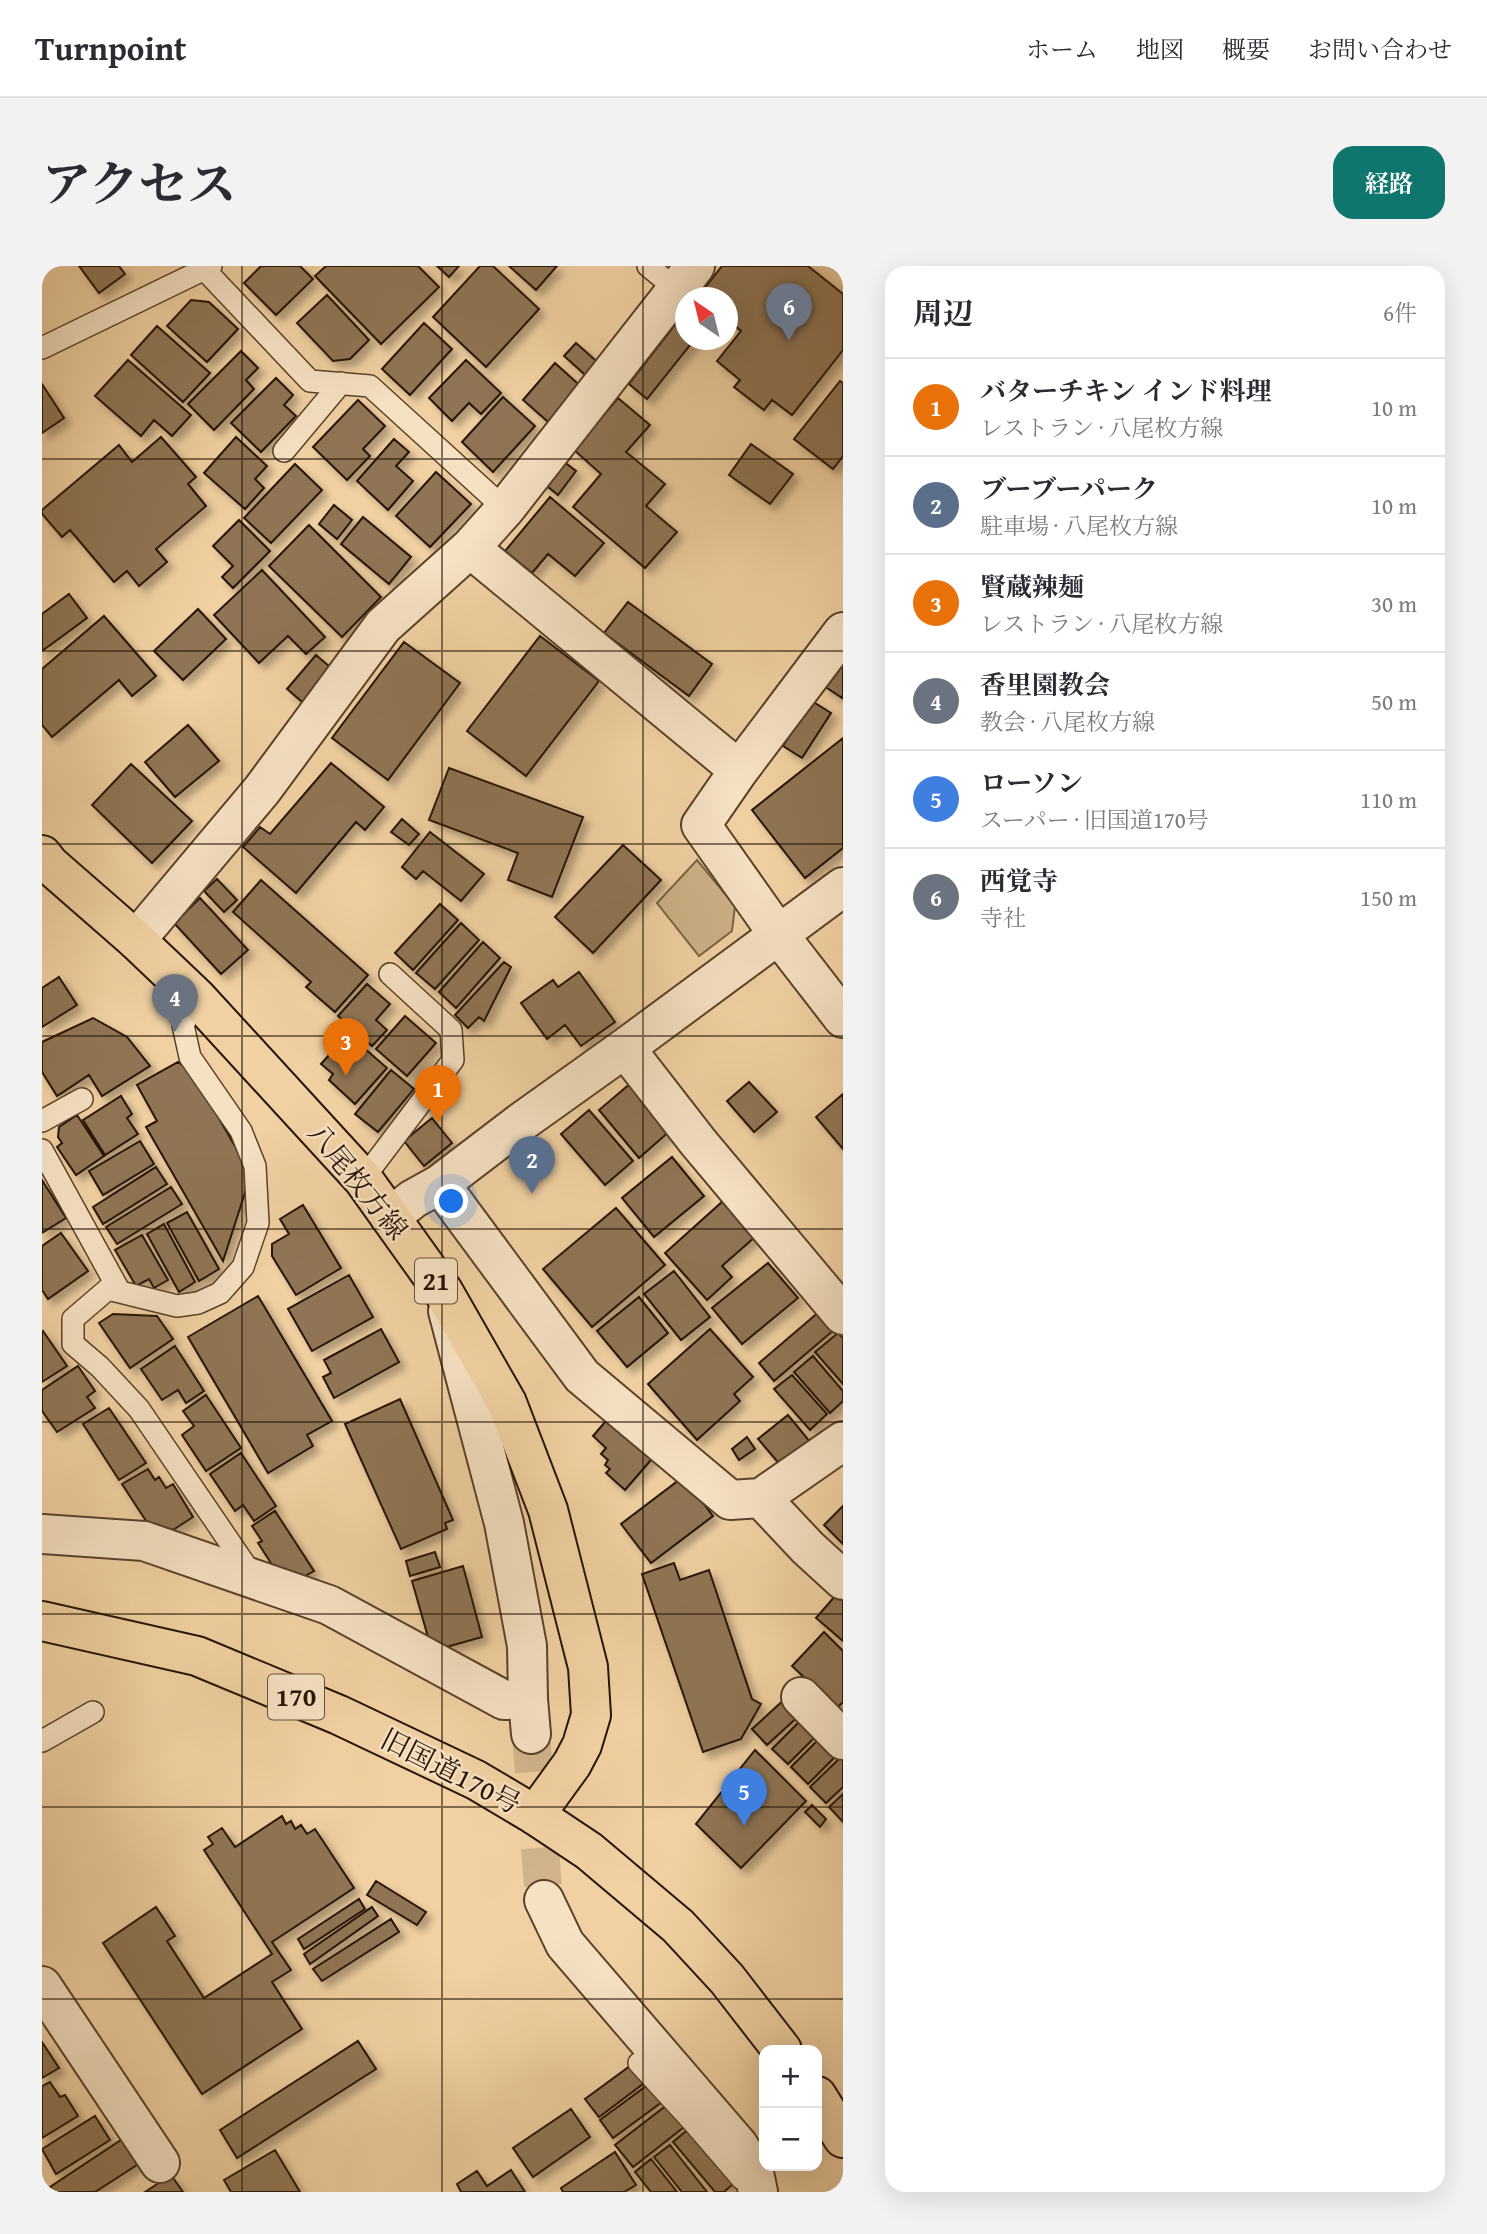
<!DOCTYPE html>
<html lang="ja">
<head>
<meta charset="utf-8">
<style>
  :root { --surface:#fff; --page:#f2f2f3; --text:#2b2b33; --muted:#7c7c81; --line:#e1e1e2; --accent:#0f766e }
  body { margin:0; font-family:"Gentium Book Plus","Noto Serif JP",serif; background:var(--page); color:var(--text) }
  .controls { position:absolute; right:21px; bottom:21px; display:grid; overflow:hidden; border-radius:14px; box-shadow:0 7px 28px #0002 }
  .controls button { width:63px; height:63px; display:grid; place-items:center; padding:0; border:0; border-bottom:2px solid var(--line); background:var(--surface); color:var(--text); font:35px sans-serif }
  .compass { position:absolute; left:633px; top:21px; width:63px; height:63px; border-radius:50%; background:var(--surface); box-shadow:0 7px 28px #0002; rotate:325deg }
  .you { position:absolute; left:410px; top:936px; width:24px; height:24px; margin:-18px; border:5px solid #fff; border-radius:50%; background:#1a73e8; box-shadow:0 0 0 10px #1a73e833 }
  .badge { display:grid; place-items:center; width:46px; height:46px; border-radius:50%; background:var(--accent); color:#fff; font-size:23px; font-weight:700 }
  .pin { position:absolute; translate:-50% -58px; filter:drop-shadow(0 2px 4px #0008) }
  .pin::after { content:''; position:absolute; top:37px; width:24px; height:21px; background:inherit; clip-path:polygon(0 0,100% 0,50% 100%) }
  .list { margin:0; padding:0; list-style:none }
  h2 { display:flex; justify-content:space-between; align-items:center; height:91px; margin:0; padding:0 28px; font-size:30px }
  h2 small { font-size:23px; font-weight:400; color:var(--muted) }
  .list li { display:grid; grid-template-columns:46px 1fr auto; gap:21px; align-items:center; box-sizing:border-box; height:98px; padding:0 28px; border-top:2px solid var(--line) }
  .list b { display:block; font-size:26px; white-space:nowrap }
  .list p { margin:0; font-size:23px; white-space:nowrap; color:var(--muted) }
  .list em { font-size:23px; font-style:normal; color:var(--muted) }
  .map { position:relative; flex:none; width:801px; height:1926px; overflow:hidden; border-radius:21px }
  header { display:flex; align-items:center; gap:42px; box-sizing:border-box; height:98px; padding:0 35px; background:var(--surface); border-bottom:2px solid var(--line) }
  header strong { font-size:33px }
  nav { display:flex; gap:38px; margin-inline-start:auto; font-size:24px }
  .intro { display:flex; align-items:center; justify-content:space-between; box-sizing:border-box; height:168px; padding:0 42px }
  h1 { margin:0; font-size:49px }
  .button { padding:18px 32px; border-radius:21px; background:var(--accent); color:#fff; font-size:24px; font-weight:700 }
  main { display:flex; gap:42px; padding:0 42px }
  aside { flex:1; background:var(--surface); border-radius:21px; box-shadow:0 7px 28px #0002 }
  .map>svg:first-child { display:block }
</style>
</head>
<body>
<header>
<strong>Turnpoint</strong>
<nav><a>ホーム</a><a>地図</a><a>概要</a><a>お問い合わせ</a></nav>
</header>
<div class="intro"><h1>アクセス</h1><a class="button">経路</a></div>
<main>
<div class="map">
<svg width="801" height="1926" viewBox="0 0 801 1926">
  <defs>
    <filter id="shadow"><feDropShadow dx="6" dy="6" stdDeviation="3.5" flood-color="#0004"/></filter>
  </defs>
  <rect width="100%" height="100%" fill="#f1d1a3"/>
  <filter id="stains"><feTurbulence type="fractalNoise" baseFrequency=".00286" numOctaves="4"/><feColorMatrix values="0 0 0 0 .2 0 0 0 0 .09 0 0 0 0 .02 0 0 0 .5 -.17"/></filter>
  <radialGradient id="worn" r=".72"><stop offset=".6" stop-color="#630" stop-opacity="0"/><stop offset="1" stop-color="#630" stop-opacity=".3"/></radialGradient>
  <path fill="#ceb187" stroke="#7a6244" stroke-width="2" d="M 655,594 L 693,640 L 690,665 L 657,690 L 615,637 Z"/>
  <path fill="#8f7555" stroke="#251201" stroke-width="2" filter="url(#shadow)" d="M 37,0 L 77,0 L 83,8 L 57,27 Z
    M 219,0 L 258,0 L 271,13 L 234,49 L 202,17 Z
    M 284,0 L 376,0 L 397,21 L 339,78 L 273,10 Z
    M 395,0 L 417,0 L 407,11 Z
    M 438,0 L 451,0 L 497,43 L 444,101 L 391,51 Z
    M 467,0 L 515,0 L 494,24 Z
    M 680,0 L 766,0 L 801,28 L 801,84 L 750,149 L 730,134 L 722,144 L 692,121 L 698,114 L 675,95 L 699,65 L 687,55 L 685,56 L 685,32 L 655,32 Z
    M 285,29 L 327,74 L 308,93 L 291,95 L 255,57 Z
    M 149,34 L 167,36 L 196,63 L 165,96 L 125,60 Z
    M 643,46 L 643,74 L 652,74 L 605,133 L 587,118 Z
    M 382,57 L 410,83 L 368,129 L 340,103 Z
    M 115,60 L 168,107 L 141,136 L 89,89 Z
    M 534,77 L 561,101 L 549,114 L 522,90 Z
    M 199,85 L 216,102 L 204,114 L 212,123 L 172,164 L 146,138 Z
    M 86,94 L 149,149 L 130,170 L 112,154 L 99,170 L 53,130 Z
    M 424,94 L 459,127 L 439,148 L 427,137 L 410,155 L 387,132 Z
    M 513,97 L 544,125 L 512,161 L 481,134 Z
    M 234,112 L 251,129 L 242,139 L 254,150 L 219,186 L 189,157 Z
    M 798,115 L 801,117 L 801,190 L 791,203 L 752,173 Z
    M 0,118 L 22,152 L 0,167 Z
    M 461,131 L 493,160 L 451,206 L 420,176 Z
    M 576,132 L 608,159 L 584,186 L 623,218 L 604,240 L 635,266 L 603,302 L 531,241 L 559,208 L 532,184 Z
    M 316,134 L 343,160 L 321,183 L 328,190 L 305,214 L 271,181 Z
    M 119,171 L 154,211 L 146,218 L 164,240 L 114,283 L 125,296 L 97,320 L 85,305 L 72,316 L 28,264 L 20,271 L 0,248 L 0,244 L 77,179 L 90,196 Z
    M 194,171 L 225,200 L 213,213 L 222,222 L 203,243 L 162,207 Z
    M 352,173 L 367,186 L 354,200 L 371,215 L 346,244 L 315,215 Z
    M 709,178 L 751,208 L 728,238 L 687,209 Z
    M 513,189 L 534,205 L 516,229 L 495,212 Z
    M 253,198 L 280,224 L 229,277 L 202,252 Z
    M 394,206 L 429,238 L 388,281 L 354,250 Z
    M 508,231 L 562,277 L 533,310 L 506,288 L 490,307 L 463,285 Z
    M 292,239 L 310,254 L 295,273 L 277,258 Z
    M 321,251 L 369,291 L 347,318 L 299,278 Z
    M 197,254 L 228,285 L 191,322 L 180,311 L 191,300 L 171,280 Z
    M 267,259 L 339,331 L 300,371 L 227,300 Z
    M 220,304 L 283,371 L 264,388 L 246,370 L 217,397 L 172,349 Z
    M 27,328 L 45,352 L 0,385 L 0,348 Z
    M 586,336 L 670,398 L 647,430 L 562,367 Z
    M 156,343 L 184,373 L 141,414 L 112,385 Z
    M 62,350 L 114,410 L 90,430 L 77,414 L 10,471 L 0,459 L 0,403 Z
    M 498,370 L 557,415 L 484,510 L 425,465 Z
    M 362,376 L 418,417 L 346,514 L 290,472 Z
    M 274,389 L 295,407 L 266,441 L 245,423 Z
    M 801,390 L 801,429 L 800,432 L 782,420 Z
    M 770,435 L 789,447 L 760,492 L 741,480 Z
    M 146,459 L 177,495 L 133,531 L 103,496 Z
    M 801,472 L 801,582 L 763,612 L 710,544 Z
    M 289,497 L 342,541 L 323,564 L 314,556 L 254,627 L 201,581 L 218,561 L 228,568 Z
    M 89,498 L 150,555 L 110,597 L 50,539 Z
    M 407,502 L 541,551 L 510,631 L 466,614 L 476,587 L 387,554 Z
    M 360,553 L 377,568 L 367,579 L 349,566 Z
    M 388,566 L 442,608 L 419,635 L 381,605 L 374,613 L 360,601 Z
    M 581,579 L 619,614 L 551,687 L 513,651 Z
    M 175,613 L 195,634 L 182,646 L 162,625 Z
    M 219,614 L 326,709 L 293,746 L 264,721 L 269,716 L 191,646 Z
    M 158,632 L 206,684 L 179,708 L 132,657 Z
    M 398,638 L 416,654 L 371,704 L 353,687 Z
    M 419,657 L 437,674 L 393,723 L 374,707 Z
    M 441,676 L 458,692 L 414,742 L 397,726 Z
    M 462,696 L 469,701 L 442,755 L 437,751 L 426,762 L 413,749 Z
    M 537,706 L 573,756 L 539,780 L 523,759 L 505,773 L 479,737 L 511,714 L 516,721 Z
    M 17,711 L 35,739 L 0,761 L 0,722 Z
    M 325,718 L 348,738 L 334,754 L 345,764 L 330,780 L 296,750 Z
    M 363,750 L 394,777 L 365,810 L 334,783 Z
    M 51,752 L 85,771 L 108,800 L 60,830 L 47,809 L 15,830 L 0,806 L 0,776 Z
    M 306,768 L 345,802 L 313,838 L 287,814 L 291,808 L 279,798 Z
    M 136,796 L 151,807 L 209,908 L 181,995 L 104,861 L 115,855 L 95,819 Z
    M 349,804 L 372,823 L 336,866 L 313,848 Z
    M 707,816 L 735,846 L 712,866 L 685,835 Z
    M 589,817 L 629,864 L 597,892 L 557,844 Z
    M 801,828 L 801,883 L 774,851 Z
    M 79,830 L 90,848 L 85,852 L 96,868 L 63,889 L 41,854 Z
    M 547,844 L 591,895 L 563,919 L 519,868 Z
    M 35,849 L 62,890 L 34,909 L 15,881 L 20,877 L 16,871 L 17,861 Z
    M 390,852 L 410,877 L 382,900 L 362,875 Z
    M 98,875 L 112,898 L 61,929 L 47,905 Z
    M 630,891 L 662,930 L 612,971 L 580,932 Z
    M 114,901 L 125,918 L 61,958 L 51,941 Z
    M 0,914 L 24,952 L 0,967 Z
    M 129,921 L 140,938 L 75,978 L 64,961 Z
    M 681,935 L 713,971 L 680,1000 L 690,1011 L 665,1034 L 623,987 Z
    M 261,939 L 299,1002 L 254,1029 L 230,990 L 230,978 L 247,968 L 238,953 Z
    M 574,942 L 623,999 L 550,1061 L 501,1003 Z
    M 145,946 L 177,1003 L 157,1015 L 125,957 Z
    M 122,958 L 153,1016 L 137,1026 L 105,968 Z
    M 19,967 L 46,1005 L 6,1033 L 0,1024 L 0,980 Z
    M 100,969 L 126,1014 L 112,1022 L 107,1013 L 94,1020 L 73,984 Z
    M 726,997 L 756,1032 L 700,1078 L 670,1042 Z
    M 632,1005 L 668,1051 L 639,1074 L 602,1028 Z
    M 307,1009 L 331,1051 L 270,1085 L 246,1043 Z
    M 216,1030 L 290,1155 L 265,1169 L 271,1180 L 226,1207 L 146,1071 Z
    M 597,1031 L 626,1067 L 585,1101 L 555,1065 Z
    M 778,1045 L 793,1063 L 732,1115 L 717,1097 Z
    M 71,1048 L 115,1050 L 131,1073 L 88,1102 L 57,1057 Z
    M 339,1063 L 357,1096 L 292,1132 L 281,1111 L 289,1107 L 282,1094 Z
    M 668,1063 L 711,1111 L 692,1128 L 698,1135 L 655,1174 L 606,1118 Z
    M 1,1065 L 25,1100 L 0,1116 L 0,1066 Z
    M 796,1067 L 801,1072 L 801,1118 L 773,1086 Z
    M 133,1080 L 162,1125 L 144,1137 L 136,1124 L 120,1134 L 99,1103 Z
    M 771,1090 L 801,1125 L 801,1135 L 788,1147 L 752,1106 Z
    M 36,1100 L 53,1125 L 45,1131 L 53,1142 L 15,1166 L 0,1145 L 0,1124 Z
    M 750,1109 L 785,1148 L 768,1164 L 732,1123 Z
    M 164,1129 L 199,1182 L 164,1205 L 140,1169 L 152,1160 L 141,1145 Z
    M 358,1133 L 411,1254 L 403,1257 L 405,1263 L 359,1283 L 303,1158 Z
    M 67,1142 L 104,1197 L 77,1214 L 41,1158 Z
    M 569,1149 L 615,1187 L 583,1224 L 564,1207 L 568,1203 L 563,1199 L 566,1194 L 559,1188 L 564,1182 L 551,1170 Z
    M 746,1149 L 769,1177 L 740,1201 L 716,1173 Z
    M 705,1171 L 713,1183 L 697,1194 L 690,1183 Z
    M 199,1187 L 234,1240 L 212,1255 L 201,1239 L 193,1245 L 168,1208 Z
    M 106,1203 L 113,1214 L 117,1211 L 124,1222 L 131,1218 L 151,1251 L 131,1264 L 104,1255 L 80,1218 Z
    M 641,1211 L 671,1250 L 609,1297 L 579,1258 Z
    M 801,1240 L 801,1278 L 782,1259 Z
    M 233,1245 L 272,1305 L 258,1313 L 234,1305 L 216,1277 L 220,1275 L 210,1260 Z
    M 393,1286 L 398,1301 L 368,1310 L 364,1295 Z
    M 632,1297 L 638,1314 L 667,1304 L 710,1433 L 719,1438 L 699,1473 L 661,1486 L 600,1308 Z
    M 421,1300 L 440,1371 L 390,1385 L 370,1315 Z
    M 794,1329 L 801,1335 L 801,1375 L 774,1352 Z
    M 782,1366 L 801,1385 L 801,1436 L 795,1442 L 750,1400 Z
    M 745,1431 L 760,1447 L 725,1479 L 710,1463 Z
    M 763,1450 L 779,1465 L 746,1498 L 730,1483 Z
    M 782,1468 L 799,1485 L 766,1518 L 749,1501 Z
    M 713,1484 L 764,1535 L 699,1602 L 654,1558 Z
    M 801,1489 L 801,1521 L 784,1537 L 768,1521 Z
    M 801,1528 L 801,1556 L 787,1541 Z
    M 770,1539 L 784,1553 L 778,1561 L 763,1546 Z
    M 240,1550 L 244,1558 L 249,1555 L 253,1563 L 259,1559 L 265,1568 L 273,1563 L 312,1622 L 230,1676 L 249,1704 L 230,1716 L 260,1763 L 160,1828 L 61,1677 L 114,1641 L 133,1670 L 125,1675 L 162,1732 L 230,1688 L 162,1584 L 171,1578 L 166,1571 L 180,1562 L 193,1581 Z
    M 334,1615 L 384,1646 L 375,1659 L 325,1629 Z
    M 317,1633 L 323,1643 L 262,1683 L 256,1673 Z
    M 330,1641 L 336,1650 L 268,1698 L 262,1688 Z
    M 349,1653 L 357,1666 L 280,1715 L 271,1703 Z
    M 316,1775 L 334,1803 L 195,1892 L 178,1864 Z
    M 0,1776 L 17,1802 L 0,1812 Z
    M 588,1800 L 601,1818 L 557,1851 L 543,1833 Z
    M 8,1816 L 18,1831 L 23,1829 L 36,1850 L 0,1872 L 0,1820 Z
    M 607,1818 L 620,1836 L 571,1872 L 558,1854 Z
    M 625,1839 L 642,1861 L 591,1901 L 573,1879 Z
    M 529,1843 L 548,1871 L 491,1911 L 471,1882 Z
    M 53,1850 L 68,1874 L 14,1908 L 0,1883 Z
    M 648,1862 L 692,1917 L 682,1926 L 673,1926 L 631,1876 Z
    M 82,1872 L 98,1897 L 53,1926 L 12,1926 L 8,1921 Z
    M 628,1879 L 665,1926 L 640,1926 L 612,1891 Z
    M 233,1884 L 258,1926 L 189,1926 L 182,1914 Z
    M 573,1886 L 594,1919 L 582,1926 L 521,1926 L 519,1922 Z
    M 609,1893 L 635,1926 L 609,1926 L 593,1906 Z
    M 469,1904 L 483,1926 L 419,1926 L 415,1918 L 435,1905 L 445,1920 Z
    M 129,1909 L 141,1926 L 103,1926 Z"/>
  <g fill="none" stroke-linecap="round" stroke-linejoin="round">
    <path stroke="#d2b48b" stroke-width="38" stroke-dasharray="38 19" stroke-linecap="butt" d="M 489,1468 L 502,1634"/>
    <g stroke="#58422a" stroke-width="24">
      <path id="lane" d="M 606,0 L 634,23
        M 162,3 L 268,115 L 328,120 L 463,243
        M 0,82 L 169,0
        M 242,185 L 299,117
        M 155,732 L 141,759 L 148,791 L 199,865 L 213,900 L 216,957 L 201,1001 L 178,1027 L 156,1037 L 135,1040 L 66,1023 L 31,1053 L 31,1078 L 58,1101 L 97,1143 L 210,1309
        M 0,855 L 40,833
        M 0,884 L 78,1026
        M 321,913 L 411,794 L 409,764 L 348,708
        M 0,1475 L 51,1446
        M 597,1797 L 651,1856 L 700,1913"/>
    </g>
    <g stroke="#58422a" stroke-width="42">
      <path id="street" d="M 428,282 L 697,504
        M 801,366 L 697,504 L 659,559 L 736,668 L 801,752
        M 94,674 L 220,524 L 341,360 L 428,282 L 463,243 L 653,0
        M 583,782 L 656,876 L 801,1049
        M 398,918 L 478,857 L 583,782 L 801,621
        M 348,951 L 371,933 L 398,918 L 540,1110 L 688,1234 L 719,1232 L 766,1282 L 801,1314
        M 719,1232 L 801,1175
        M 0,1268 L 102,1275 L 287,1339 L 462,1434 L 486,1433 L 485,1380 L 462,1257 L 406,1045
        M 759,1431 L 801,1474
        M 486,1433 L 489,1468
        M 502,1634 L 523,1678 L 696,1879 L 711,1902 L 716,1926
        M 0,1720 L 118,1897"/>
    </g>
    <g stroke="#251201" stroke-width="42">
      <path id="primary" d="M 0,589 L 7,598 L 94,674 L 155,732 L 321,913 L 401,1025 L 465,1137 L 506,1244 L 546,1401 L 549,1449 L 540,1479 L 530,1498 L 493,1549"/>
    </g>
    <g stroke="#251201" stroke-width="42">
      <path id="highway" d="M 0,1355 L 155,1390 L 297,1449 L 434,1514 L 493,1549 L 547,1585 L 636,1660 L 685,1713 L 740,1784
        M 775,1830 L 801,1872"/>
    </g>
    <use href="#lane" stroke="#f6e1c3" stroke-width="21"/>
    <use href="#street" stroke="#f6e1c3" stroke-width="38"/>
    <use href="#primary" stroke="#f1d1a3" stroke-width="38"/>
    <use href="#highway" stroke="#f1d1a3" stroke-width="38"/>
  </g>
  <path fill="none" stroke="#251201" stroke-width="2" stroke-opacity="0.55" d="M 200,0 L 200,1926M 400,0 L 400,1926M 601,0 L 601,1926M 0,193 L 801,193M 0,385 L 801,385M 0,578 L 801,578M 0,770 L 801,770M 0,963 L 801,963M 0,1156 L 801,1156M 0,1348 L 801,1348M 0,1541 L 801,1541M 0,1733 L 801,1733"/>
  <g text-anchor="middle" stroke-width="5" stroke-linejoin="round" paint-order="stroke">
    <g fill="#f6e1c3" stroke="#64503b" stroke-width="2">
      <rect x="373" y="992.5" width="42" height="45" rx="5"/>
      <rect x="226" y="1408.5" width="56" height="45" rx="5"/>
    </g>
    <g font-size="26" font-weight="bold" fill="#251201">
      <text x="394" y="1024">21</text>
      <text x="254" y="1440">170</text>
    </g>
    <g font-size="28" fill="#251201" stroke="#f6e1c3">
      <text transform="translate(316 915) rotate(51)" y="10">八尾枚方線</text>
      <text transform="translate(409 1505) rotate(27)" y="10">旧国道170号</text>
    </g>
  </g>
  <rect width="100%" height="100%" filter="url(#stains)"/>
  <rect width="100%" height="100%" fill="url(#worn)"/>
</svg>
<div class="controls">
<button>+</button>
<button>−</button>
</div>
<svg class="compass" viewBox="-18 -18 36 36"><path d="M0-13l5 13h-10z" fill="#e53935"/><path d="M0 13l5-13h-10z" fill="#7c7c81"/></svg>
<div class="you"></div>
<div class="pin badge" style="left:396px;top:857px;background:#e8710a">1</div>
<div class="pin badge" style="left:490px;top:928px;background:#5c6f8a">2</div>
<div class="pin badge" style="left:304px;top:810px;background:#e8710a">3</div>
<div class="pin badge" style="left:133px;top:766px;background:#6b7280">4</div>
<div class="pin badge" style="left:702px;top:1560px;background:#3f7fe0">5</div>
<div class="pin badge" style="left:747px;top:75px;background:#6b7280">6</div>
</div>
<aside>
<h2>周辺<small>6件</small></h2>
<ul class="list">
<li><span class="badge" style="background:#e8710a">1</span><div><b>バターチキン インド料理</b><p>レストラン · 八尾枚方線</p></div><em>10 m</em></li>
<li><span class="badge" style="background:#5c6f8a">2</span><div><b>ブーブーパーク</b><p>駐車場 · 八尾枚方線</p></div><em>10 m</em></li>
<li><span class="badge" style="background:#e8710a">3</span><div><b>賢蔵辣麺</b><p>レストラン · 八尾枚方線</p></div><em>30 m</em></li>
<li><span class="badge" style="background:#6b7280">4</span><div><b>香里園教会</b><p>教会 · 八尾枚方線</p></div><em>50 m</em></li>
<li><span class="badge" style="background:#3f7fe0">5</span><div><b>ローソン</b><p>スーパー · 旧国道170号</p></div><em>110 m</em></li>
<li><span class="badge" style="background:#6b7280">6</span><div><b>西覚寺</b><p>寺社</p></div><em>150 m</em></li>
</ul>
</aside>
</main>
</body>
</html>
